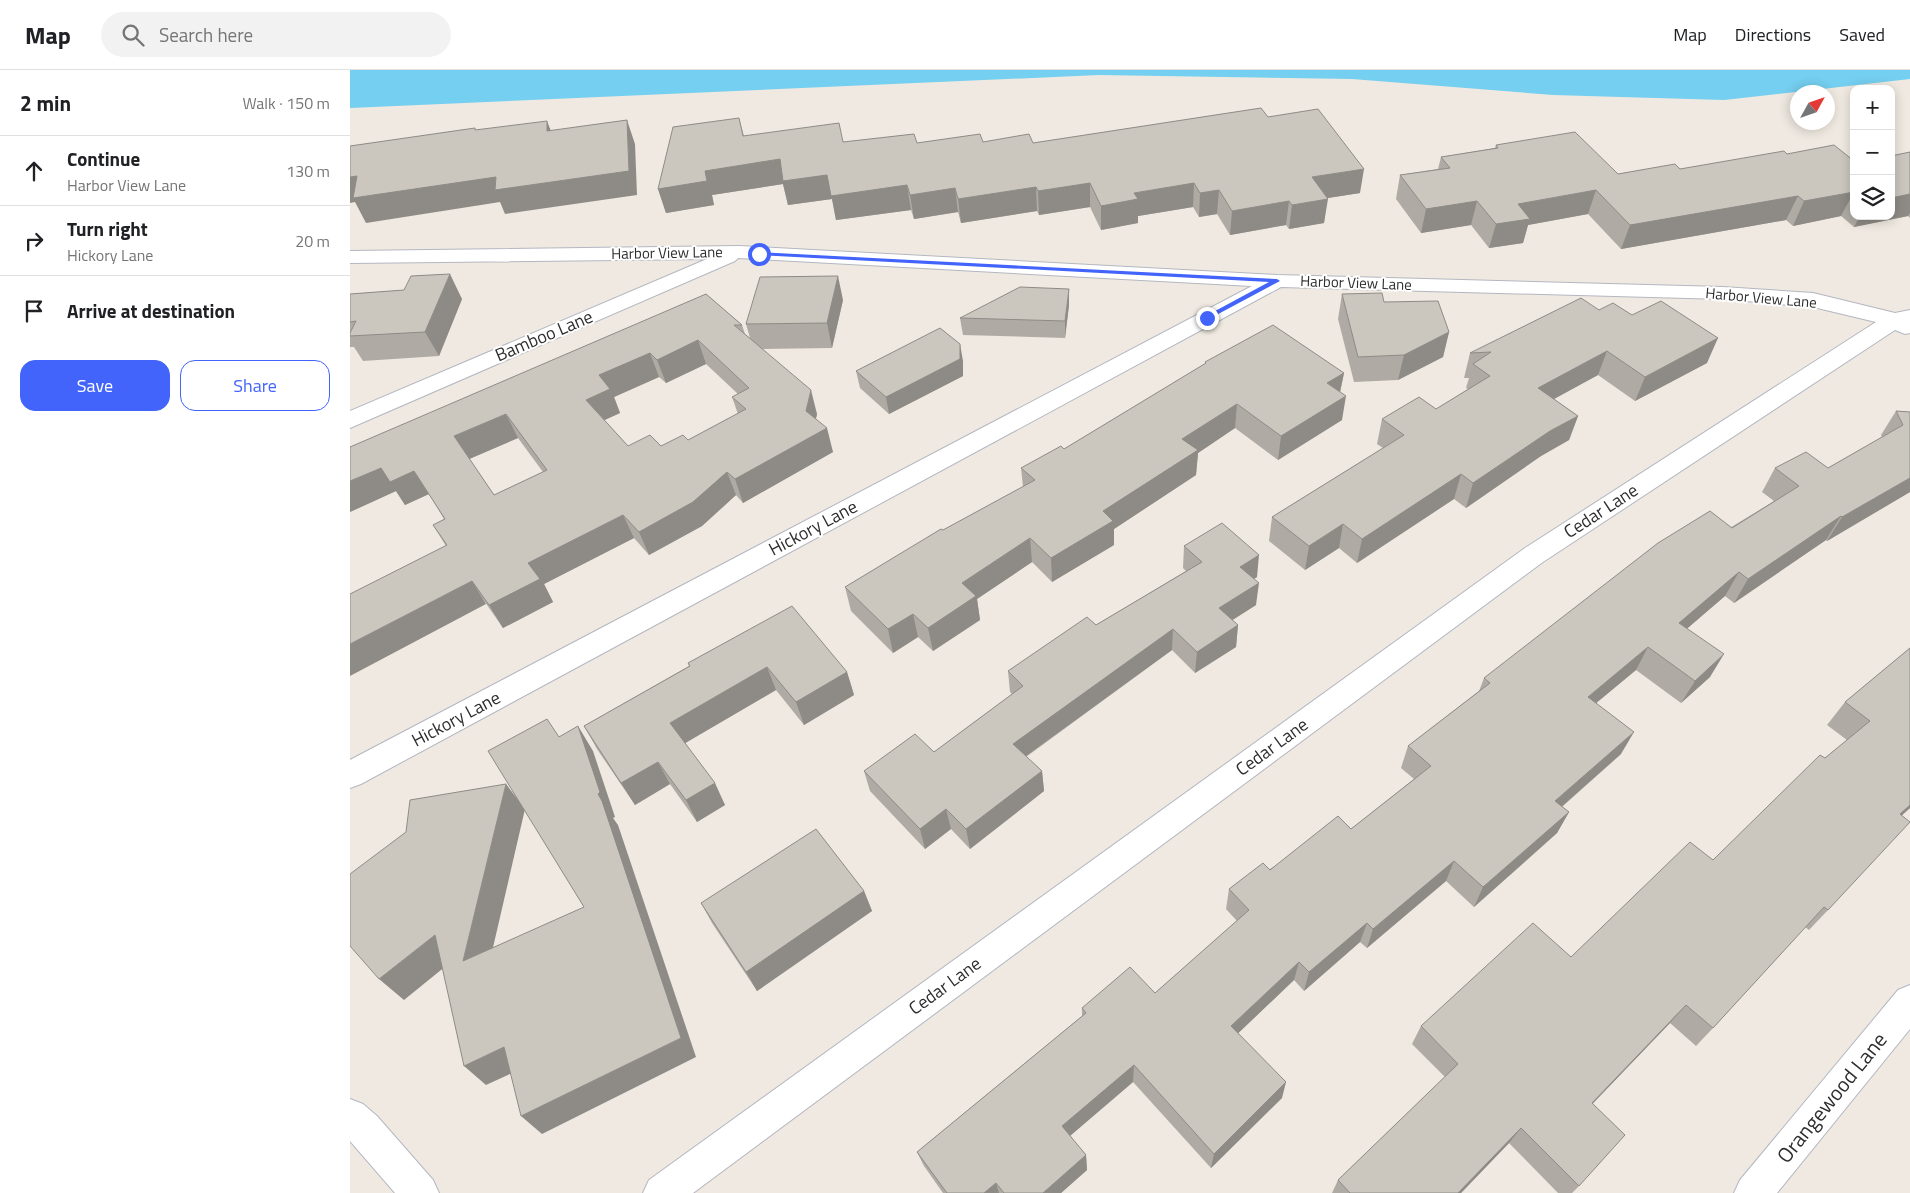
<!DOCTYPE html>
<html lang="en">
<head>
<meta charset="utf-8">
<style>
  :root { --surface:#fff; --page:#f2f2f2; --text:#202124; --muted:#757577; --line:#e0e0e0; --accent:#4264fb }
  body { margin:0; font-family:"Titillium Web",sans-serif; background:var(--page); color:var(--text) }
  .controls { position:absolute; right:15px; top:15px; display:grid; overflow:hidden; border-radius:10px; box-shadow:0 2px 12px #0003 }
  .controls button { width:45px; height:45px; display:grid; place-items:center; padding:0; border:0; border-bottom:1px solid var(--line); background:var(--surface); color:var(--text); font:25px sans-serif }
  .compass { position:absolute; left:1440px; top:15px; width:45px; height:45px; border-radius:50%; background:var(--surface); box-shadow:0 2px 12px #0003; rotate:50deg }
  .stop { position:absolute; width:15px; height:15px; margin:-11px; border:4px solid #4264fb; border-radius:50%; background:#fff }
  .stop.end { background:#4264fb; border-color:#fff; box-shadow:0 1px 5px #0008 }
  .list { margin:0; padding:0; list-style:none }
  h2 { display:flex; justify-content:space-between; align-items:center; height:65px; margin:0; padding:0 20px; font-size:21px }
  h2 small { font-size:16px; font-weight:400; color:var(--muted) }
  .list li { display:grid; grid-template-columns:32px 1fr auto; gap:15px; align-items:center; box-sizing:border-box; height:70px; padding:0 20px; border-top:1px solid var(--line) }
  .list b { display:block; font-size:19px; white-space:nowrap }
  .list p { margin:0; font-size:16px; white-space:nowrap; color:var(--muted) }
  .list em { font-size:16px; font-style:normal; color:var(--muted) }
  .actions { display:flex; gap:10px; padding:15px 20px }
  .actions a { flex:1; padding:11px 0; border:1px solid var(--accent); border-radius:15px; text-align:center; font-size:18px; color:var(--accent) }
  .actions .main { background:var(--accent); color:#fff }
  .icon { flex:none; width:28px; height:28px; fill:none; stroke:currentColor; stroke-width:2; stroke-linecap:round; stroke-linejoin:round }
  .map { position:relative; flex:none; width:1560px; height:1123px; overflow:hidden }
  header { display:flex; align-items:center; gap:30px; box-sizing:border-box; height:70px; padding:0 25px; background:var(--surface); border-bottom:1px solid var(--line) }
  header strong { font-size:24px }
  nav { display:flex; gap:28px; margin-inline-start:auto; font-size:18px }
  .search { width:350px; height:45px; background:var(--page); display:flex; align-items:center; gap:12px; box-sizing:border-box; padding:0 18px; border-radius:28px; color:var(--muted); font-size:19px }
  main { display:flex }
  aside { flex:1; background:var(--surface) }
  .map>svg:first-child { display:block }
</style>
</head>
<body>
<header>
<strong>Map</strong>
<div class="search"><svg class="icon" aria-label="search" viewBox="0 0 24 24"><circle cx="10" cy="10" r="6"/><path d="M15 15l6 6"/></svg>Search here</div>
<nav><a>Map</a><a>Directions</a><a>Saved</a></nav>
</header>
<main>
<aside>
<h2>2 min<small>Walk · 150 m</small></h2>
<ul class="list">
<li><svg class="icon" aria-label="ahead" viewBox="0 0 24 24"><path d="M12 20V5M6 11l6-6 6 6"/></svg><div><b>Continue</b><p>Harbor View Lane</p></div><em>130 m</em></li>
<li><svg class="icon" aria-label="right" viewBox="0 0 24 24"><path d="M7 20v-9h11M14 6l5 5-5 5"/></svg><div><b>Turn right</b><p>Hickory Lane</p></div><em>20 m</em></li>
<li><svg class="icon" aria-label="arrive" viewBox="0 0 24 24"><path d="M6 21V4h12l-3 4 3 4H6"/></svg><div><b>Arrive at destination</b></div></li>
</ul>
<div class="actions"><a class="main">Save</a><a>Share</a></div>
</aside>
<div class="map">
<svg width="1560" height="1123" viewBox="0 0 1560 1123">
  <rect width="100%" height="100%" fill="#efe9e1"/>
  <path fill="#75cff0" d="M 0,0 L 1560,0 L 1560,9 L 1374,30 L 1203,25 L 1002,9 L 749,5 L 0,38 Z"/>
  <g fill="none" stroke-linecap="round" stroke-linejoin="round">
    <g stroke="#b4b7c1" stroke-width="2">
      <path id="street" d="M 389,176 L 927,205 L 1373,217 L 1463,223 L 1545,243 L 1560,240 L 1560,263 L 1555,264 L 1545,260 L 1193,492 L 343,1123 L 293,1123 L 299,1110 L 1175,478 L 1526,252 L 1463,237 L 1373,229 L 931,217 L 11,714 L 0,718 L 0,690 L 902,216 L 388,188 L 385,191 L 0,358 L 0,341 L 357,189 L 0,193 L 0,181 Z
        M 1560,915 L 1560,959 L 1427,1123 L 1384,1123 L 1390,1110 L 1548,920 Z
        M 0,1029 L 13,1034 L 27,1046 L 83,1110 L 89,1123 L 45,1123 L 0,1071 Z"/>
    </g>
    <use href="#street" fill="#fff" fill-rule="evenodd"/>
  </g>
  <path fill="#afaba4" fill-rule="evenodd" d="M 918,47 L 1010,123 L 977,128 L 974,153 L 939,159 L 936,155 L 880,165 L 867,144 L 849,147 L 843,137 L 788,146 L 788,153 L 751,160 L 740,137 L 689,145 L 687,141 L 611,153 L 608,142 L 564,149 L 561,140 L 486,150 L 482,129 L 438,135 L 433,114 L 362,125 L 364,135 L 316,143 L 308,119 L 389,48 L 394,66 L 493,72 L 567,73 L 633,72 L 683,73 Z
    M 1146,75 L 1268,104 L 1330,99 L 1437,84 L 1504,91 L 1504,146 L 1541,146 L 1560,82 L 1560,148 L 1558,146 L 1504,157 L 1491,146 L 1443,156 L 1436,150 L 1271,179 L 1238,144 L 1178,155 L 1173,173 L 1139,178 L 1121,155 L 1071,163 L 1046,129 L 1050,105 L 1088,99 L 1091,87 L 1145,78 Z
    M 719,219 L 719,235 L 715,268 L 613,265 L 610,248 Z
    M 54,220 L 112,229 L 89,286 L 13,291 L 4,277 L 0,277 L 0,224 Z
    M 356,224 L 392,255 L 395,264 L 400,268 L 396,254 L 493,230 L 482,278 L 412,279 L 467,344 L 466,349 L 483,382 L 393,433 L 386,425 L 352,456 L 299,485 L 284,468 L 194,514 L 203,532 L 153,558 L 96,476 L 83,455 L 94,449 L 79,424 L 55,435 L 46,421 L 0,442 ZM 356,294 L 388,324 L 382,327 L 388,344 L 338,370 L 311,376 L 278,376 L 254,350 L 270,343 L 264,327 L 309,307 L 316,313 ZM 168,368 L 193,402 L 144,425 L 119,389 Z
    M 992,224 L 1034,232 L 1099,262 L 1093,287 L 1048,310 L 1004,312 L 988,249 Z
    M 1249,240 L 1357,293 L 1285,331 L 1248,305 L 1204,329 L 1228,346 L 1219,370 L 1191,386 L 1116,438 L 1104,429 L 1007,493 L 989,478 L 955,500 L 919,471 L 922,447 L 1033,378 L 1027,374 L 1032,349 L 1086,339 L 1118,319 L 1116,318 L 1119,308 L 1114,308 L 1120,283 Z
    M 613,291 L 613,306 L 539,344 L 510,318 L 506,301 Z
    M 855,292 L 994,303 L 990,322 L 992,350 L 928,390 L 885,358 L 848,383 L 846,405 L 764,459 L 764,475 L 702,512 L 682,492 L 627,529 L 630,550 L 583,581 L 568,567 L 543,583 L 501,541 L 495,517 L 593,460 L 673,417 L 671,398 L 714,379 L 855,294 Z
    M 1546,341 L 1560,342 L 1560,422 L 1477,471 L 1476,470 L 1384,533 L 1375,526 L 1337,558 L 1360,607 L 1331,633 L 1286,600 L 1246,633 L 1271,684 L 1212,737 L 1219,742 L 1207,763 L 1124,837 L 1096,811 L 1017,878 L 1010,872 L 954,921 L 944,910 L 888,963 L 932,1028 L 861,1098 L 783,1012 L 720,1066 L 736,1085 L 737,1100 L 711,1123 L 593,1123 L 574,1096 L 567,1082 L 732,946 L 732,938 L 805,923 L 887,851 L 876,839 L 879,819 L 1001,759 L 1064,709 L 1051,698 L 1058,676 L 1129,621 L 1134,608 L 1424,431 L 1412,422 L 1425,398 L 1478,398 L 1532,367 L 1531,365 Z
    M 834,476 L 907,507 L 904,509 L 906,535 L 882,550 L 888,555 L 886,577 L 845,603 L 822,580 L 676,687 L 692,701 L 694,721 L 620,779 L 601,759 L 575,779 L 520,721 L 514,701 L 584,682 L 662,624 L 660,622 L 658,601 L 746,555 L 836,501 L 833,498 Z
    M 1560,578 L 1560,738 L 1552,745 L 1478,840 L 1459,860 L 1455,857 L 1363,958 L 1346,976 L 1320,953 L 1242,1034 L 1229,1116 L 1222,1123 L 1208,1123 L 1159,1073 L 1111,1123 L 982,1123 L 988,1110 L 1095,1007 L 1062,974 L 1071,956 L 1221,887 L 1363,790 L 1475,688 L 1497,670 L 1477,655 L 1495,632 Z
    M 338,593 L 497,602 L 504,625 L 454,655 L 426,620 L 335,673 L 375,735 L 347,752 L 320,714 L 285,735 L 247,679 L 234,656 L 339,596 Z
    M 514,821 L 522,841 L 407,921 L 362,853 L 351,833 Z"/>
  <path fill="#8e8b86" d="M 277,50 L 285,74 L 287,125 L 155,144 L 150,132 L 16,153 L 5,132 L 0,133 L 0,107 Z
    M 197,51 L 206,74 L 197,61 Z
    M 430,89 L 477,105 L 557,115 L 561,140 L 486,150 L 482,129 L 438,135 L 433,114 L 362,125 L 364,135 L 316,143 L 308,119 L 355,101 Z
    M 1014,99 L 1010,123 L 959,131 L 962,107 Z
    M 740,113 L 740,137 L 689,145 L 688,121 Z
    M 844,113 L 843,137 L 788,146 L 788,153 L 751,160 L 751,136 L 784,123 Z
    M 686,117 L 687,141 L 611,153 L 608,129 Z
    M 605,118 L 608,142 L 564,149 L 560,125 Z
    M 869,120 L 867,144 L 849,147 L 850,123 Z
    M 1246,120 L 1238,144 L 1178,155 L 1173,173 L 1139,178 L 1146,154 L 1168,134 Z
    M 1504,122 L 1491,146 L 1443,156 L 1454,131 Z
    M 1560,124 L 1560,143 L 1558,146 L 1504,157 L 1510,146 L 1541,146 L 1541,128 Z
    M 1448,126 L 1436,150 L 1271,179 L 1280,155 Z
    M 978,129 L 974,153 L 939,159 L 942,135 Z
    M 939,131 L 936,155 L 880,165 L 882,141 Z
    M 1127,131 L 1121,155 L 1071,163 L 1076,139 Z
    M 100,204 L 112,229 L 89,286 L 75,262 Z
    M 488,206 L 493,230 L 482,278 L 477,253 Z
    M 719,219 L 719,235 L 715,268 L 715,251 Z
    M 1099,262 L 1093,287 L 1048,310 L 1054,285 Z
    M 1368,268 L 1357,293 L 1285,331 L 1295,307 Z
    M 348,270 L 356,294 L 316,313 L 307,290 Z
    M 610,274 L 613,291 L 613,306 L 539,344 L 536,327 Z
    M 1257,281 L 1248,305 L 1180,342 L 1188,318 Z
    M 300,283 L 309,307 L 264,327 L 270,343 L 246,354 L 236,330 L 249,305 Z
    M 994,303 L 989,327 L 977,313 Z
    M 461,320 L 467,344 L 462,364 L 456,341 Z
    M 996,326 L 992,350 L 928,390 L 931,366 Z
    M 887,334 L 885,358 L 848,383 L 846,405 L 764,459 L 764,475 L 702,512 L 701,488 L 753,441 L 832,369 Z
    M 156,344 L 168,368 L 117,390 L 104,366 Z
    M 1228,346 L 1219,370 L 1191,386 L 1116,438 L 1123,413 L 1200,361 Z
    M 477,358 L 483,382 L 393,433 L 385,409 Z
    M 31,398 L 64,401 L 79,424 L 55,435 L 46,421 L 0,442 L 0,411 Z
    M 377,402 L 386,425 L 352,456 L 299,485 L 289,462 Z
    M 1111,404 L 1104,429 L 1007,493 L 1012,469 Z
    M 1560,408 L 1560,422 L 1477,471 L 1492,447 Z
    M 273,445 L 284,468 L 194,514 L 203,532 L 153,558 L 139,535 L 178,493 Z
    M 1491,446 L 1476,470 L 1384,533 L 1398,509 Z
    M 993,454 L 989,478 L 955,500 L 959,476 Z
    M 680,468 L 682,492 L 627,529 L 630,550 L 583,581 L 578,558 L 612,513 Z
    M 909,485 L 907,507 L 887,519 L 890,497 Z
    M 1389,502 L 1375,526 L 1317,576 L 1329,553 Z
    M 122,511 L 136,534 L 0,606 L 0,574 Z
    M 909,513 L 906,535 L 867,560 L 869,538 Z
    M 563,544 L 568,567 L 543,583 L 538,559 Z
    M 888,555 L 886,577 L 845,603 L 847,582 Z
    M 823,559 L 822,580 L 665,694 L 663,674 Z
    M 1298,577 L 1286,600 L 1227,649 L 1238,627 Z
    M 1374,584 L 1360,607 L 1331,633 L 1345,611 Z
    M 417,597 L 426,620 L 332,675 L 320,653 Z
    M 497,602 L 504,625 L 454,655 L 446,632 Z
    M 228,656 L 243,681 L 265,747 L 263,748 L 268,755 L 346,987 L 192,1064 L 171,1046 L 331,968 L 248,724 Z
    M 1284,662 L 1271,684 L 1194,752 L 1205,731 Z
    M 308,692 L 320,714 L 285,735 L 271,713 Z
    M 692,701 L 694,721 L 620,779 L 616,759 Z
    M 365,713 L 375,735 L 347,752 L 336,730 Z
    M 156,714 L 175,739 L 135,912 L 113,891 Z
    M 1560,735 L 1560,738 L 1530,765 L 1550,744 Z
    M 596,739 L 601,759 L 575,779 L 570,759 Z
    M 1219,742 L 1207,763 L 1124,837 L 1133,817 Z
    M 1104,791 L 1096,811 L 1017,878 L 1023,859 Z
    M 514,821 L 522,841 L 407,921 L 396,902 Z
    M 1017,853 L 1010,872 L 954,921 L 959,902 Z
    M 85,865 L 107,887 L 54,930 L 29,909 Z
    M 949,892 L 944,910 L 878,973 L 881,956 Z
    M 1336,935 L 1320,953 L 1228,1049 L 1242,1033 Z
    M 154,977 L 175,997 L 136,1015 L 114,996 Z
    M 784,995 L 783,1012 L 714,1071 L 712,1056 Z
    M 936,1012 L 932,1028 L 861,1098 L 864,1084 Z
    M 1171,1058 L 1159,1073 L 1111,1123 L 1108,1123 Z
    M 736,1085 L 737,1100 L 711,1123 L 693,1123 Z
    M 646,1113 L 649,1123 L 634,1123 Z"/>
  <path fill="#cbc7bf" stroke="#8e8b86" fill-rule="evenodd" d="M 911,38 L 918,47 L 968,39 L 1014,99 L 962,107 L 978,129 L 942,135 L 939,131 L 882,141 L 869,120 L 850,123 L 844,113 L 784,123 L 788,129 L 751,136 L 740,113 L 688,121 L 686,117 L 608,129 L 605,118 L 560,125 L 557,115 L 481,126 L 477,105 L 433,111 L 430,89 L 355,101 L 357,111 L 308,119 L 323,57 L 389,48 L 393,66 L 489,53 L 493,72 L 564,64 L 567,73 L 630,64 L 633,72 L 679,64 L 683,73 Z
    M 277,50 L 279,101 L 145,120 L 146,107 L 3,128 L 7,106 L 0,107 L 0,76 L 125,58 L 125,60 L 197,51 L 197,61 Z
    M 1225,62 L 1268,104 L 1325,94 L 1330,99 L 1434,81 L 1437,84 L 1484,75 L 1504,91 L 1504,122 L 1454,131 L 1448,126 L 1280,155 L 1246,120 L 1168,134 L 1180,149 L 1146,154 L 1127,131 L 1076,139 L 1050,105 L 1100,98 L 1091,87 L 1148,78 L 1146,75 Z
    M 1560,82 L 1560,124 L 1541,128 L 1541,86 Z
    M 100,204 L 75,262 L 0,266 L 0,263 L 6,251 L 0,252 L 0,224 L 54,220 L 61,206 Z
    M 488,206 L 477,253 L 396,254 L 410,207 Z
    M 670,217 L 719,219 L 715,251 L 610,248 Z
    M 1032,223 L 1034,232 L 1088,231 L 1099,262 L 1054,285 L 1008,287 L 992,224 Z
    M 356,224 L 392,255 L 384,255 L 461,320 L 456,341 L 477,358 L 385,409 L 377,402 L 343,432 L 289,462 L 273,445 L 178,493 L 190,509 L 139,535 L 122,511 L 0,574 L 0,524 L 97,475 L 83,455 L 95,449 L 64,401 L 40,412 L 31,398 L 0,411 L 0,377 ZM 348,270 L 399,318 L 382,327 L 396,339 L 338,370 L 333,365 L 311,376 L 300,365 L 278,376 L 236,330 L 260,319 L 249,305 L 300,283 L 307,290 ZM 156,344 L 197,400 L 144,425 L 104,366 Z
    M 1231,228 L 1249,240 L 1263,233 L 1282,245 L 1311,231 L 1368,268 L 1295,307 L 1257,281 L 1188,318 L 1228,346 L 1200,361 L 1123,413 L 1111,404 L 1012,469 L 993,454 L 959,476 L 922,447 L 1054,365 L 1032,349 L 1069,327 L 1086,339 L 1140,306 L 1123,294 L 1141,282 L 1120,283 Z
    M 923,255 L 994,303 L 977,313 L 996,326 L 931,366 L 887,334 L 832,369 L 848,380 L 753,441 L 763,451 L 701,488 L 680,468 L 612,513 L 626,526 L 578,558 L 563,544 L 538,559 L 495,517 L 591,459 L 593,460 L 685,410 L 671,398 L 711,376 L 714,379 L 856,293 L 855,292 Z
    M 590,258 L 610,274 L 610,289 L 536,327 L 506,301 Z
    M 1546,341 L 1560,342 L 1560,408 L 1492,447 L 1491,446 L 1398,509 L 1389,502 L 1329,553 L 1374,584 L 1345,611 L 1298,577 L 1238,627 L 1284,662 L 1205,731 L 1219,742 L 1133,817 L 1104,791 L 1023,859 L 1017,853 L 959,902 L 949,892 L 881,956 L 936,1012 L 864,1084 L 784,995 L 712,1056 L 736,1085 L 693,1123 L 654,1123 L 646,1113 L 634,1123 L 597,1123 L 567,1082 L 736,943 L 732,938 L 780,897 L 805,923 L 899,840 L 879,819 L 913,793 L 920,800 L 988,746 L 1001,759 L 1081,696 L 1058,676 L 1140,613 L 1134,608 L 1308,473 L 1360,441 L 1382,458 L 1449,416 L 1425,398 L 1456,382 L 1478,398 L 1553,355 Z
    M 872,453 L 909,485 L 890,497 L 909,513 L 869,538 L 888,555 L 847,582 L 823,559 L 663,674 L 692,701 L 616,759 L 596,739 L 570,759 L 514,701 L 565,664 L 584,682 L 673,616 L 658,601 L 737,547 L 746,555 L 852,492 L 834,476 Z
    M 442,536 L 497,602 L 446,632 L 417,597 L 320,653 L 365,713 L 336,730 L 308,692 L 271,713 L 234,656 L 340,596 L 338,593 Z
    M 1560,578 L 1560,735 L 1550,744 L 1560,752 L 1478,840 L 1474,837 L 1363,958 L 1336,935 L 1242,1033 L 1275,1065 L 1229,1116 L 1171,1058 L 1108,1123 L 1000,1123 L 988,1110 L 1108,994 L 1071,956 L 1183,853 L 1221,887 L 1340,772 L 1363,790 L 1470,685 L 1475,688 L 1520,651 L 1495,632 Z
    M 197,649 L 209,667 L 228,656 L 250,722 L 248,724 L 252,731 L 331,968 L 171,1046 L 154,977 L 114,996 L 85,865 L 29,909 L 0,876 L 0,804 L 56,762 L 60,730 L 156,714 L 113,891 L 234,837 L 138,681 Z
    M 466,759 L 514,821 L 396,902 L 351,833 Z"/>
  <path fill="#4264fb" d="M 407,182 L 927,209 L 930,211 L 857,250 L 854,248 L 854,247 L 919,212 L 409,185 Z"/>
  <g text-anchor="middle" stroke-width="4" stroke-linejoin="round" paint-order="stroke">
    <g font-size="15" fill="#2e2e2e" stroke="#fff">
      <text transform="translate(317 183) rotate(-1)" y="5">Harbor View Lane</text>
      <text transform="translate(1006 213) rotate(2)" y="5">Harbor View Lane</text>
      <text transform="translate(1411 228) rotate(5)" y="5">Harbor View Lane</text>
    </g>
    <g font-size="18" fill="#2e2e2e" stroke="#fff">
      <text transform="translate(194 266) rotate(-23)" y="6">Bamboo Lane</text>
      <text transform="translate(1251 441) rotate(-33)" y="6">Cedar Lane</text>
      <text transform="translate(463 458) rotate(-28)" y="6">Hickory Lane</text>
      <text transform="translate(106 649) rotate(-28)" y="6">Hickory Lane</text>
      <text transform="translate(922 677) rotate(-36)" y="6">Cedar Lane</text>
      <text transform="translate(595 916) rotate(-36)" y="6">Cedar Lane</text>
    </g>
    <g font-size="21" fill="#2e2e2e" stroke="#fff">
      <text transform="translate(1482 1028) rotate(-51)" y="7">Orangewood Lane</text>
    </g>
  </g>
</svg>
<div class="controls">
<button>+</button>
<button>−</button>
<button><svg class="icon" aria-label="layers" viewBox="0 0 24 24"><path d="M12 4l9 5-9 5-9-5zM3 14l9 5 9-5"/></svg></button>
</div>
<svg class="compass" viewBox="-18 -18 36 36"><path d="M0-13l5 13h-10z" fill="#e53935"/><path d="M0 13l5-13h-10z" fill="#757577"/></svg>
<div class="stop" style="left:409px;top:184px"></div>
<div class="stop end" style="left:857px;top:248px"></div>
</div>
</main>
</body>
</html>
